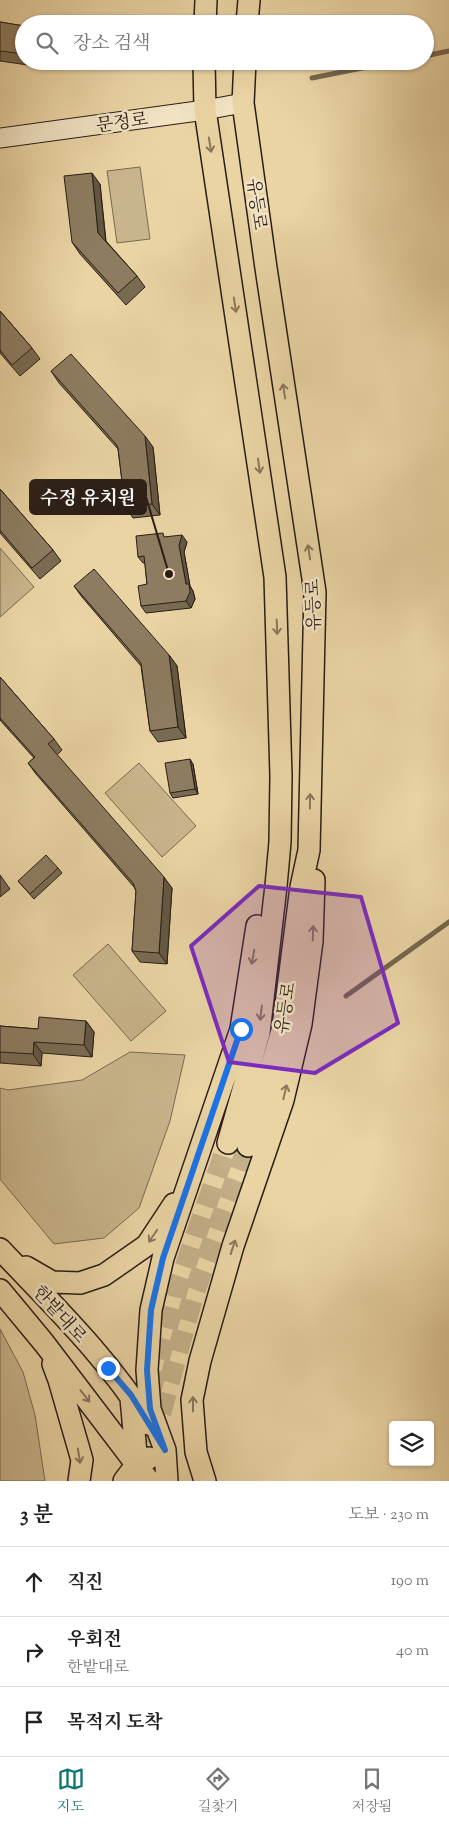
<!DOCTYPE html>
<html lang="ko">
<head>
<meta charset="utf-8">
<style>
  :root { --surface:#fff; --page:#f6f6f6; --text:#222; --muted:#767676; --line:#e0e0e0; --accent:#0f766e }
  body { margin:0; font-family:"Sorts Mill Goudy","Noto Serif KR",serif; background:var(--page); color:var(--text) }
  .controls { position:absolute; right:15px; bottom:15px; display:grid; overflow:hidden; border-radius:5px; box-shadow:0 1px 4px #0004 }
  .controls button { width:45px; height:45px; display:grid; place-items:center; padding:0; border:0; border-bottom:1px solid var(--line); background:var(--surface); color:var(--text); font:25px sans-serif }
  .stop { position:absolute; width:15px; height:15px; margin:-11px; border:4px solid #1a73e8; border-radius:50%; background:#fff }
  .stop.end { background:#1a73e8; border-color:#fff; box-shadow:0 1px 5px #0008 }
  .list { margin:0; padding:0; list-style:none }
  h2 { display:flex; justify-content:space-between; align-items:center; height:65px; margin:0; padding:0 20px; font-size:21px }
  h2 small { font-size:16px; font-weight:400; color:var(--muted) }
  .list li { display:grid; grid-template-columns:32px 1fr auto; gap:15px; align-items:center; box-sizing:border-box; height:70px; padding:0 20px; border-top:1px solid var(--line) }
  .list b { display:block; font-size:19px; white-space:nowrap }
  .list p { margin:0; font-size:16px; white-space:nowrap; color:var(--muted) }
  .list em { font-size:16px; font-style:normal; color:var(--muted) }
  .icon { flex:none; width:28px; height:28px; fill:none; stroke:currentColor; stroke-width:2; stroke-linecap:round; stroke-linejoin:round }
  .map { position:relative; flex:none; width:449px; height:1481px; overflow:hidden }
  .search { position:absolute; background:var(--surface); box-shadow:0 1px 4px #0004; left:15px; right:15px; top:15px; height:55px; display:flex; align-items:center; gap:12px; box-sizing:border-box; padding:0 18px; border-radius:28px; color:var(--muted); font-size:19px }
  .sheet { height:275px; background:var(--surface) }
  nav { display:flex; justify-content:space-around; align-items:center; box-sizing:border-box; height:70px; border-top:1px solid var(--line); background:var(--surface); font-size:14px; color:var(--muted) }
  nav a { display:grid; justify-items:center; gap:2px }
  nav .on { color:var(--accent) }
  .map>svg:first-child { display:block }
</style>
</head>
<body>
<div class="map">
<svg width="449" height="1481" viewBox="0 0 449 1481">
  <rect width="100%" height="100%" fill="#ead4a4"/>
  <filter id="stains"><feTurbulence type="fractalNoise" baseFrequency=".004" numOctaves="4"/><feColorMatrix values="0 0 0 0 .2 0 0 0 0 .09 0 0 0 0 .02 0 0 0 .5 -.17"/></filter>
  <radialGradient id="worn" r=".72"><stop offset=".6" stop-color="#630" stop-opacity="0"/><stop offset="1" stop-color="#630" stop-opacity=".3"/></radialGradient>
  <path fill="#c9b58c" stroke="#796951" d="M 140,167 L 150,239 L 117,243 L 107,171 Z
    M 0,548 L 34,587 L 0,617 Z
    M 139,763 L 196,826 L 162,857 L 105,793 Z
    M 108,944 L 166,1011 L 131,1041 L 73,975 Z
    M 130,1052 L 185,1055 L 170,1121 L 139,1208 L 104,1238 L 54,1244 L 0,1179 L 0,1088 L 8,1090 L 82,1080 Z
    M 0,1329 L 23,1372 L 35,1415 L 45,1481 L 0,1481 Z"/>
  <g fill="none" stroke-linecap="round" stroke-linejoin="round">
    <path stroke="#75664e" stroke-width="5" d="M 425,56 L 449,51
      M 312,78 L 397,61
      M 346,996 L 449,922"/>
    <path stroke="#c3af88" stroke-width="21" stroke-dasharray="21 11" stroke-linecap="butt" d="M 151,1390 L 178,1287 L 228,1143
      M 141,1474 L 151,1448 L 194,1293 L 248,1146"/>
    <g stroke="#291d16" stroke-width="21">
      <path id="secondary" d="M 0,138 L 205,110 L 243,103"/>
    </g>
    <g stroke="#291d16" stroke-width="24">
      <path id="primary" d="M 205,24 L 206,0
        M 247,24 L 249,0
        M 204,61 L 205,110 L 275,577 L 281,776 L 280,842 L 276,886 L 259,1033 L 228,1143
        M 245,61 L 243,103 L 266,268 L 315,592 L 309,850 L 301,887 L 283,1027 L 248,1146
        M 0,1249 C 53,1305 109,1359 149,1424
        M 26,1267 L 52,1282 L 80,1283 L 104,1275 L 147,1245 L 174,1204
        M 0,1290 L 44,1343 L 149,1481
        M 53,1364 L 59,1380 L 82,1460 L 79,1481
        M 131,1398 L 137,1465
        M 124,1481 L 137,1464 L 149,1458
        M 167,1481 L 165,1450 L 150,1409 L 147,1370 L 151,1310 L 163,1258 L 241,1029 L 257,926
        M 205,1481 L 196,1452 L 192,1400 L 200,1361 L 233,1246 L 283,1100 L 301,1024 L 312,941 L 314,880"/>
    </g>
    <use href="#secondary" stroke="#f1e3c4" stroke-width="19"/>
    <use href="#primary" stroke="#ead4a4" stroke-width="21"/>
  </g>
  <path fill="#796b53" stroke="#291d16" d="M 0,22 L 24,26 L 24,61 L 57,61 L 56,69 L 0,61 Z
    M 100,184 L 106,241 L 137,276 L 145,287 L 126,305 L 80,254 L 72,242 Z
    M 0,311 L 32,348 L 40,359 L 20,376 L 0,353 Z
    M 51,371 L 153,447 L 160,515 L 133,518 L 125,506 L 118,449 L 59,383 Z
    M 0,489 L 53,550 L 61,561 L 40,579 L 0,533 Z
    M 166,537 L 187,542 L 184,552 L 190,586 L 193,591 L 195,599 L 191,608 L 146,613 L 141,606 L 147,584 L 145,563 L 143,563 L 138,557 Z
    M 74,586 L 169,655 L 177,666 L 186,738 L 158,742 L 150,731 L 141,666 L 82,597 Z
    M 0,677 L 54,739 L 62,750 L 57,755 L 172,888 L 167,964 L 140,962 L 132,951 L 136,891 L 134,887 L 36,774 L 28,763 L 34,758 L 0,720 Z
    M 193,764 L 198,794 L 173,798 L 170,793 Z
    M 58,868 L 62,873 L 34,899 L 18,881 Z
    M 0,875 L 10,889 L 0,897 Z
    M 86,1021 L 94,1032 L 92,1057 L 42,1053 L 41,1066 L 0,1063 L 0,1026 L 38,1029 Z"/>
  <path fill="#635743" stroke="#291d16" d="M 51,61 L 57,61 L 56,69 Z
    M 92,173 L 100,184 L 106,244 L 98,233 Z
    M 145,436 L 153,447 L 160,515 L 152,504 Z
    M 182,535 L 187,542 L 184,552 L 190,586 L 193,591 L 195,599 L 191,608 L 186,601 L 186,584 L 179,545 Z
    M 169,655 L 177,666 L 186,738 L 178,727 Z
    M 190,759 L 193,764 L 198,794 L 195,789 Z
    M 164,877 L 172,888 L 167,964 L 159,953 Z
    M 86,1021 L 94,1032 L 92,1057 L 84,1045 Z
    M 34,1042 L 42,1053 L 41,1066 L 33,1054 Z"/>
  <path fill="#8d7c60" stroke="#291d16" d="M 0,22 L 24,26 L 24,54 L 0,51 Z
    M 92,173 L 98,233 L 137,276 L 118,293 L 72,242 L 64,176 Z
    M 0,311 L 32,348 L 12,365 L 0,350 Z
    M 71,354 L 145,436 L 152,504 L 125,506 L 118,448 L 116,444 L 51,371 Z
    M 0,489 L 53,550 L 32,568 L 0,530 Z
    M 163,533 L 164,537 L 182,535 L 179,545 L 186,584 L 189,584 L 190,592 L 186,601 L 141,606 L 138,586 L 147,584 L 144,556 L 138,557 L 136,536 Z
    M 94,569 L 169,655 L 178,727 L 150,731 L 141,663 L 74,586 Z
    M 0,677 L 54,739 L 48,744 L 164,877 L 159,953 L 132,951 L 136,891 L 133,883 L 28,763 L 35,757 L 0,718 Z
    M 190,759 L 195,789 L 170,793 L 165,763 Z
    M 46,855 L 58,868 L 30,894 L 18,881 Z
    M 39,1017 L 86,1021 L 84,1045 L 34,1042 L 33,1054 L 0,1052 L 0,1026 L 38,1029 Z"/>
  <defs><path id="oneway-shaft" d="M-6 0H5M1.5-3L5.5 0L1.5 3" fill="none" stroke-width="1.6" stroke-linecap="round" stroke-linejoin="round" transform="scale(1.25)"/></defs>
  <g stroke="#8a785d">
    <use href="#oneway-shaft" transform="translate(210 145) rotate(81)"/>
    <use href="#oneway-shaft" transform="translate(235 305) rotate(81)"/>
    <use href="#oneway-shaft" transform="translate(284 391) rotate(-99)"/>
    <use href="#oneway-shaft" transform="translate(259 466) rotate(82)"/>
    <use href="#oneway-shaft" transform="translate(309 552) rotate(-99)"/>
    <use href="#oneway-shaft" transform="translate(277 627) rotate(88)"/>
    <use href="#oneway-shaft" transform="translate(310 801) rotate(-89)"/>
    <use href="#oneway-shaft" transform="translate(313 933) rotate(-88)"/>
    <use href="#oneway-shaft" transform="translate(253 957) rotate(100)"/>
    <use href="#oneway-shaft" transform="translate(261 1013) rotate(97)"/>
    <use href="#oneway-shaft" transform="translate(285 1092) rotate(-77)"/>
    <use href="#oneway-shaft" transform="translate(153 1236) rotate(124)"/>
    <use href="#oneway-shaft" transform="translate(233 1247) rotate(-72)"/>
    <use href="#oneway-shaft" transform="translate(85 1396) rotate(52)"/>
    <use href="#oneway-shaft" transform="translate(193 1404) rotate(-90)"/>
    <use href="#oneway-shaft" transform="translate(79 1456) rotate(81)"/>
  </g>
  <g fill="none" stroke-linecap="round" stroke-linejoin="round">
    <path stroke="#1a73e8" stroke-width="6" d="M 108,1368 L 131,1395 L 165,1450 L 150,1409 L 147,1370 L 151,1310 L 163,1258 L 241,1029"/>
  </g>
  <path fill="#7b2cbf" fill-opacity="0.2" stroke="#7b2cbf" stroke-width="4" stroke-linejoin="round" d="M 259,886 L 361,897 L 398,1023 L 315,1073 L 229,1062 L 191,946 Z"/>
  <g text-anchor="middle" stroke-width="5" stroke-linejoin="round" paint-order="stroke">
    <g font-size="18" fill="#291d16" stroke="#f1e3c4">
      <text transform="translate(122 122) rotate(-8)" y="6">문정로</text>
      <text transform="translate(257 204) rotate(82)" y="6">유등로</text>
      <text transform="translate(313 605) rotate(-92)" y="6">유등로</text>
      <text transform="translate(285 1008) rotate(-81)" y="6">유등로</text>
      <text transform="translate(60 1314) rotate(48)" y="6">한밭대로</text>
    </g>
  </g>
  <path fill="none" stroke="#291d16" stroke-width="2" d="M169 574L146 497"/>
  <circle fill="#291d16" stroke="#f1e3c4" stroke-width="2" cx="169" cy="574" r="5"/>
  <rect fill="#291d16" stroke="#291d16" stroke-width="2" x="30" y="480" width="116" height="34" rx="5"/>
  <g font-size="19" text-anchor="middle" font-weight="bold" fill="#fff">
    <text x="88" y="504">수정 유치원</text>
  </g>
  <rect width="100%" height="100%" filter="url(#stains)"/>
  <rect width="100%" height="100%" fill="url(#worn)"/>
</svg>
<div class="controls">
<button><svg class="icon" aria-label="layers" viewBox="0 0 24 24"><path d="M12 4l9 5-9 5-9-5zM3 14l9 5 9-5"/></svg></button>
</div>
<div class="stop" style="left:241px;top:1029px"></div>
<div class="stop end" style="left:108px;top:1368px"></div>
<div class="search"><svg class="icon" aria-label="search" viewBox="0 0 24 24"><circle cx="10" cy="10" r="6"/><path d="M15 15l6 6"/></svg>장소 검색</div>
</div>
<section class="sheet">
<h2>3 분<small>도보 · 230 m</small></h2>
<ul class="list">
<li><svg class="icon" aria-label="ahead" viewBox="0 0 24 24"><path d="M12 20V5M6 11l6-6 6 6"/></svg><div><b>직진</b></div><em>190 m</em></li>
<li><svg class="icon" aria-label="right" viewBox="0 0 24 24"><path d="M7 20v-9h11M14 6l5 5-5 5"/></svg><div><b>우회전</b><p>한밭대로</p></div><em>40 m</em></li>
<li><svg class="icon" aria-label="arrive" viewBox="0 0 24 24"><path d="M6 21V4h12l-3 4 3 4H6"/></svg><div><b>목적지 도착</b></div></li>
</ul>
</section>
<nav>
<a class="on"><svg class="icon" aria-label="map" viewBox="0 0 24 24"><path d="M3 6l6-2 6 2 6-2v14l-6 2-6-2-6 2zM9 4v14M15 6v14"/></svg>지도</a>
<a><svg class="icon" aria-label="directions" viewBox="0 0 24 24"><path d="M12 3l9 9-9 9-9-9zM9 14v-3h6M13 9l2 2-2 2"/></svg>길찾기</a>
<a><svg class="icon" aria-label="saved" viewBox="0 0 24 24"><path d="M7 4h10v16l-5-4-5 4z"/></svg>저장됨</a>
</nav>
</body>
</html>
